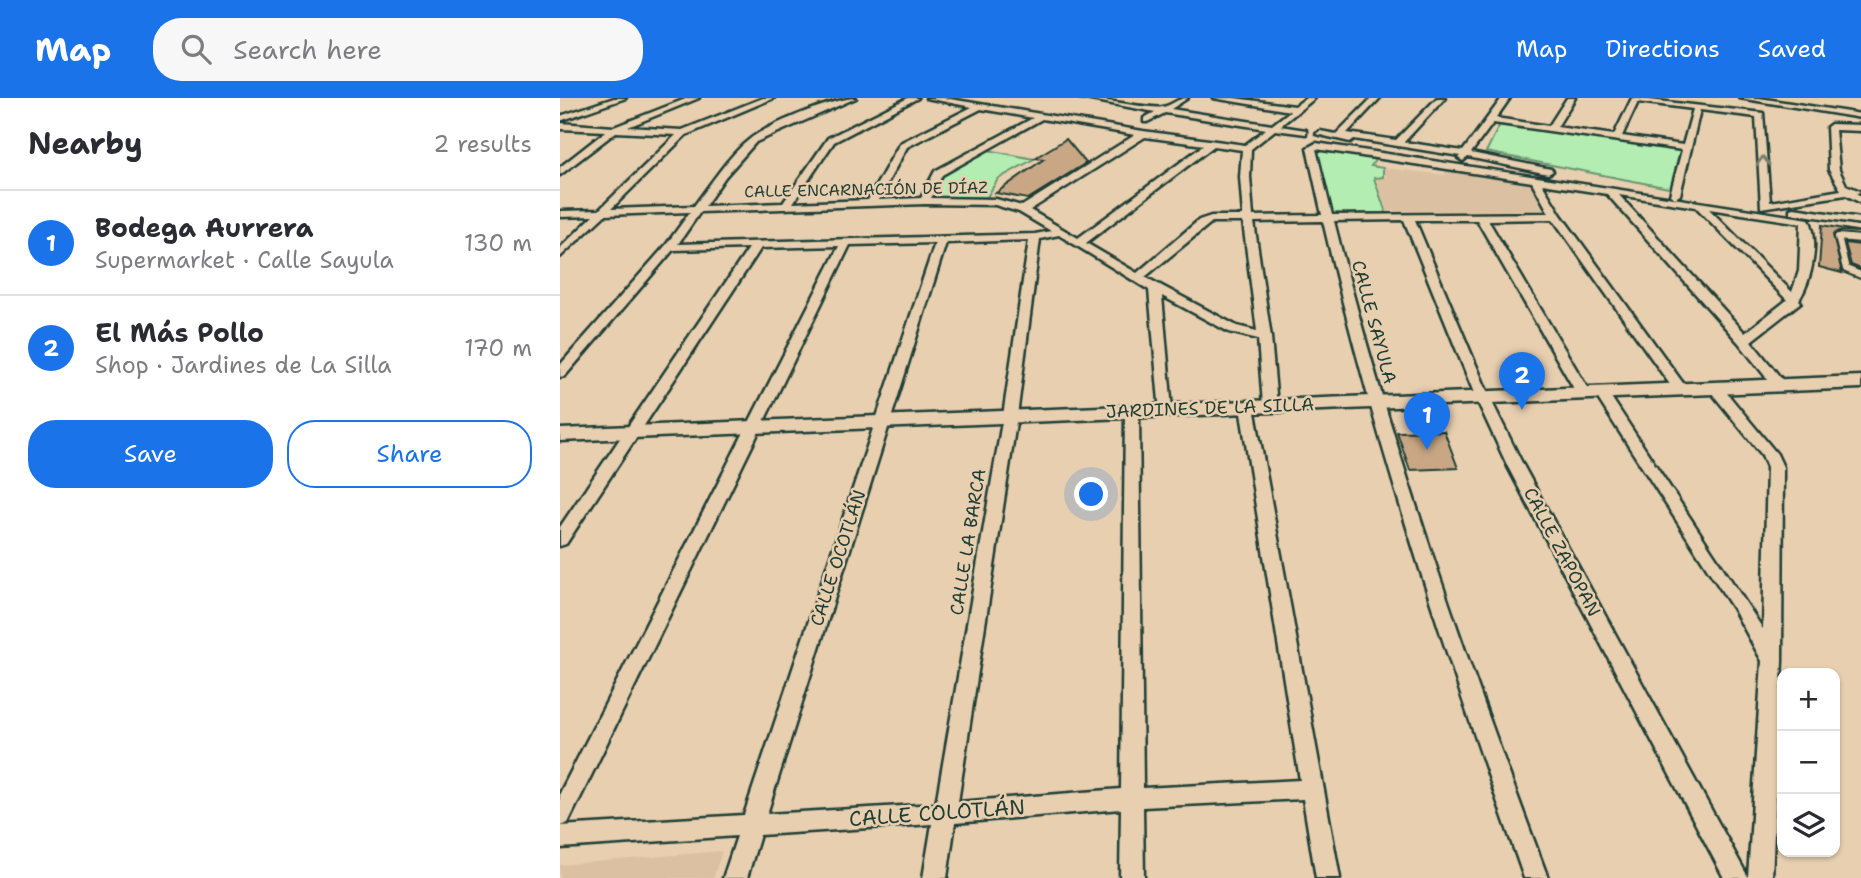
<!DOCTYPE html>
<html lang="en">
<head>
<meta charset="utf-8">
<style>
  :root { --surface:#fff; --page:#f7f7f7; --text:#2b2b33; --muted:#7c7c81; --line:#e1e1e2; --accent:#1a73e8 }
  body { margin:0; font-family:"Shantell Sans",sans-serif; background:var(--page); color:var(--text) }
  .controls { position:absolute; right:21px; bottom:21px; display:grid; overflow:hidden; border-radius:14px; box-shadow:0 2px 5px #0004 }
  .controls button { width:63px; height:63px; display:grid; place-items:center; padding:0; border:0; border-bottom:2px solid var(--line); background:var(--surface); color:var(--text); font:35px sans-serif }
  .you { position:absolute; left:532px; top:397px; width:24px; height:24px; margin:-18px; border:5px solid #fff; border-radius:50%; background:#1a73e8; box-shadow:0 0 0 10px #1a73e833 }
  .badge { display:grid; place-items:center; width:46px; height:46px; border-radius:50%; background:var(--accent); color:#fff; font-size:23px; font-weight:700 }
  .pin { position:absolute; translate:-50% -58px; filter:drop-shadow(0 2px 4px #0008) }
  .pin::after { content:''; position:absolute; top:37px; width:24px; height:21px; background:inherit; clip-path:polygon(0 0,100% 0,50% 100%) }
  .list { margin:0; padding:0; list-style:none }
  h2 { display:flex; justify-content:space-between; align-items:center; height:91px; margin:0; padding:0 28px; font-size:30px }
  h2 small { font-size:23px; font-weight:400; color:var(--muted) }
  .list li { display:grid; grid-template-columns:46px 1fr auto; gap:21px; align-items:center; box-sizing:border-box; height:105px; padding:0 28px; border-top:2px solid var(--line) }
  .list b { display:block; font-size:26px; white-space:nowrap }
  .list p { margin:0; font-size:23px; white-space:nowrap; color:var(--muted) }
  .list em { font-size:23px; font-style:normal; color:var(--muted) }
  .actions { display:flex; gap:14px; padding:21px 28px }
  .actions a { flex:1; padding:16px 0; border:2px solid var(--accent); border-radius:28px; text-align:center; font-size:24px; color:var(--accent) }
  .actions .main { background:var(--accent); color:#fff }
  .icon { flex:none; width:38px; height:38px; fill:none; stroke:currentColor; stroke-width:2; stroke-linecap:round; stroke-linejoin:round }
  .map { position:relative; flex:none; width:1301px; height:780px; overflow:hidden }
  header { display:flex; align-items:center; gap:42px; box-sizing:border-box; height:98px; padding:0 35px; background:var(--accent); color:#fff }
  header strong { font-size:33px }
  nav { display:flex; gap:38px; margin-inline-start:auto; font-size:24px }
  .search { width:490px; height:63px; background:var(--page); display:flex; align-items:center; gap:18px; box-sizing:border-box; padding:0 24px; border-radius:28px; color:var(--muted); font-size:26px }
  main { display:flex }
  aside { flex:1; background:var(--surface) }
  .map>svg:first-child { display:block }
</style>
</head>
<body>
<header>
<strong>Map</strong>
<div class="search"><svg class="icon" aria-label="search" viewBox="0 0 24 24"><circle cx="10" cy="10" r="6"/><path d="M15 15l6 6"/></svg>Search here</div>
<nav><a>Map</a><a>Directions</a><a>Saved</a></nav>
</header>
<main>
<aside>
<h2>Nearby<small>2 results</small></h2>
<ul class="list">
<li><span class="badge">1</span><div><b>Bodega Aurrera</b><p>Supermarket · Calle Sayula</p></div><em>130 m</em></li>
<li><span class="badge">2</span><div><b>El Más Pollo</b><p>Shop · Jardines de La Silla</p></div><em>170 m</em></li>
</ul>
<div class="actions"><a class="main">Save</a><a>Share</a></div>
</aside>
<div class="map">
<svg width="1301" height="780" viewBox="0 0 1301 780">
  <rect width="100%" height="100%" fill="#e8cfb0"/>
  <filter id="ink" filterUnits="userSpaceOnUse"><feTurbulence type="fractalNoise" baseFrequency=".0143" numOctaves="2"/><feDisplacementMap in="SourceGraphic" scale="14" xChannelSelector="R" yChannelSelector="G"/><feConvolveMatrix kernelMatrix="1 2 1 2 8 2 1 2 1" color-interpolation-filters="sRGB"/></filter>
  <g filter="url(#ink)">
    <path fill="#dbc0a1" d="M 823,70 L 886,77 L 884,70 L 972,83 L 992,112 L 827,113 L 816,80 L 826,79 Z
      M 162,753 L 153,780 L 0,780 L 0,767 Z"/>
    <path fill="#b3edb1" stroke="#699572" stroke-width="2" d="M 941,24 L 1121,51 L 1114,91 L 926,54 Z
      M 757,50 L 817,59 L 811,68 L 823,70 L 823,79 L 814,80 L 826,115 L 770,116 Z
      M 423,51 L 474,61 L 438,81 L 427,99 L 370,101 L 382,76 Z"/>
    <path fill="#c9a784" stroke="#1f3d34" stroke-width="2" d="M 506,41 L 526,65 L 468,101 L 436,95 L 484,61 L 475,60 Z
      M 1262,127 L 1301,134 L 1278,133 L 1273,137 L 1282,175 L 1259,169 Z
      M 1285,145 L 1301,147 L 1301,171 L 1291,167 Z
      M 884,333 L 898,370 L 850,372 L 837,334 Z"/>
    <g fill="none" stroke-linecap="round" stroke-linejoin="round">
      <g stroke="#1f3d34" stroke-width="10">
        <path id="lane" d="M 1301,141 L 1278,139 L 1286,171 L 1301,177"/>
      </g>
      <g stroke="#1f3d34" stroke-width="5">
        <path id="street" d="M 54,0 L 66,0 L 0,23 L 0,18 Z
          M 128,0 L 139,0 L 68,29 L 122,32 L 203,0 L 214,0 L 126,37 L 51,111 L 134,108 C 151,86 168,58 190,41 C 207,27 275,0 296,0 L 196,44 L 165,79 L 145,108 L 223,105 L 268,40 L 348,0 L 358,0 L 274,44 L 233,105 L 308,102 L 340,45 L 412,9 L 366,0 L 384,0 L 583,33 L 685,47 L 706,31 L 605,15 L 587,24 L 584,24 L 584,20 L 595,14 L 520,0 C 538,0 592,12 603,9 C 613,7 617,0 628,0 L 611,11 L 712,27 L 730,13 L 653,0 L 674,0 L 735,8 L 746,0 L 755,0 L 720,28 L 746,32 L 746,36 L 715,32 L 691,51 L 690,79 L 693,118 L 762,117 L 747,50 L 756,45 L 1249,121 C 1260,143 1252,182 1239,202 L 1241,204 L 1191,243 L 1228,289 L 1221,293 L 1216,292 L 1179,245 L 1047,96 L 982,86 L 1001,117 L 1128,292 L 1121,296 L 1116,295 L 993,121 L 928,122 L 1031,296 L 1024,300 L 1017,296 L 917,122 L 855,122 L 930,300 L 964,369 L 1188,779 L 1202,563 L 1174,512 L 1035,296 L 1042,292 L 1047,293 L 1203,531 L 1207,369 L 1202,357 L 1151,294 L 1149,291 L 1151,288 L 1161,288 L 1217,356 L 1223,369 L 1222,563 L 1212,780 L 1164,780 L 948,369 L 916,300 L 844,122 L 774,123 C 830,347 907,564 988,780 L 964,780 C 888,563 815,347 763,123 L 694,124 L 711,239 L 717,307 L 710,311 L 703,307 L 698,241 L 669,234 L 602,198 L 612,312 L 605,316 L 600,315 L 589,192 L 499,137 L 480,141 L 457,318 L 398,704 L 561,691 L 565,314 L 572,310 L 579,314 L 583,690 L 740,682 L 680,309 L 687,305 L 694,309 L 780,780 L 756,780 L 743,701 L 583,709 L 584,780 L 560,780 L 561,711 L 395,725 L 387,780 L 363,780 L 372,726 L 200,737 L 187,780 L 163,780 L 177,738 L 0,750 L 0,728 L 184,717 L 375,145 L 290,147 L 8,725 L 0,728 L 0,695 L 279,148 L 201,150 L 6,446 L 0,448 L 0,429 L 189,150 L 113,152 L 5,278 L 0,279 L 0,267 L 106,147 L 130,114 L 45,117 L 0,159 L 0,150 L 33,118 L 0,119 L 0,113 L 39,112 L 116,37 L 56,34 L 0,77 L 0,69 L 46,33 L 0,31 L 0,25 L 54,29 ZM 421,11 L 473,20 L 375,73 L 361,100 L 318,102 L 347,49 ZM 482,21 L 575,37 L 462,108 L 436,101 L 371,100 L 382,77 ZM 585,39 L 644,47 L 518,140 L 470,112 ZM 654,48 L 682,52 L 680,79 L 683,118 L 651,118 L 639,122 L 577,175 L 526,145 ZM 756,51 L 972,84 L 989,115 L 772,117 ZM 1059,97 L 1136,109 L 1227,202 L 1185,235 ZM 365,106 L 435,107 L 459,114 L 491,133 L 475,136 L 118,146 L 140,114 ZM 1149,111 L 1241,125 L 1239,173 L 1232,194 ZM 652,124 L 683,124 L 697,233 L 677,228 L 585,179 ZM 469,142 L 443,318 L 376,706 L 207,716 L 386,145 Z
          M 812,0 L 820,0 L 787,35 L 836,42 L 877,0 L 885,0 L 844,44 L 903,53 L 942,0 L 950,0 L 936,20 L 989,28 L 1007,0 L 1015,0 L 997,29 L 1054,37 L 1072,0 L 1203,15 L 1210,104 L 1281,92 L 1269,72 L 1267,29 L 1271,26 L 1301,27 L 1301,33 L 1275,32 L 1279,72 L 1286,87 L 1300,93 L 1297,96 L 1301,98 L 1301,105 L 1286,97 L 1201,110 L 1196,19 L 1140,12 L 1120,97 L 1115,100 L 1110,97 L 1122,52 L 933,25 L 911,55 L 991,71 L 993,73 L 988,76 L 908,59 L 903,63 L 898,60 L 900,58 L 794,41 L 790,44 L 756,36 L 760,33 L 776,36 ZM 1078,4 L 1133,11 L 1123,47 L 1062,38 Z
          M 1179,0 L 1199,0 L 1301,16 L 1301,20 Z
          M 1234,110 L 1301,120 L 1301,126 L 1230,115 L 1230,111 Z"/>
      </g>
      <g stroke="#1f3d34" stroke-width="5">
        <path id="secondary" d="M 1301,278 L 1301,290 L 0,343 L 0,331 Z"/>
      </g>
      <use href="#lane" stroke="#e8cfb0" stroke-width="6"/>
      <use href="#street" fill="#e8cfb0" fill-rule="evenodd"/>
      <use href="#secondary" fill="#e8cfb0" fill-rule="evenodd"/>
    </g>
    <defs><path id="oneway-chevron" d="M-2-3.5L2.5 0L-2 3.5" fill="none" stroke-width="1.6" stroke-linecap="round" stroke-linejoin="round" transform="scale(1.75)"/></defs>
    <use stroke="#797f6c" href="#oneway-chevron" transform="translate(1203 63) rotate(-92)"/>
  </g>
  <g text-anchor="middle" stroke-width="5" stroke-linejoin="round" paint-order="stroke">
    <g font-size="16" fill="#1f3d34" stroke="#e8cfb0">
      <text transform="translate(306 91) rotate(-1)" y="6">CALLE ENCARNACIÓN DE DÍAZ</text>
    </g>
    <g font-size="18" fill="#1f3d34" stroke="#e8cfb0">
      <text transform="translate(814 224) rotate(75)" y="6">CALLE SAYULA</text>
      <text transform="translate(650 310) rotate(-2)" y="6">JARDINES DE LA SILLA</text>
      <text transform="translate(408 444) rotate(-81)" y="6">CALLE LA BARCA</text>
      <text transform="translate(1002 454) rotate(62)" y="6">CALLE ZAPOPAN</text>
      <text transform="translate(278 460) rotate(-72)" y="6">CALLE OCOTLÁN</text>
    </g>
    <g font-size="21" fill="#1f3d34" stroke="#e8cfb0">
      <text transform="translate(377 715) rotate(-4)" y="7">CALLE COLOTLÁN</text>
    </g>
  </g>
</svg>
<div class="controls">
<button>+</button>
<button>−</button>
<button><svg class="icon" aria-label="layers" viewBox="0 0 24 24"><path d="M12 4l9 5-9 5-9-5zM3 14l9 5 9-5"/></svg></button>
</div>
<div class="you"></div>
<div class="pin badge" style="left:867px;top:352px">1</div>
<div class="pin badge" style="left:962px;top:312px">2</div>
</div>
</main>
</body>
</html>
